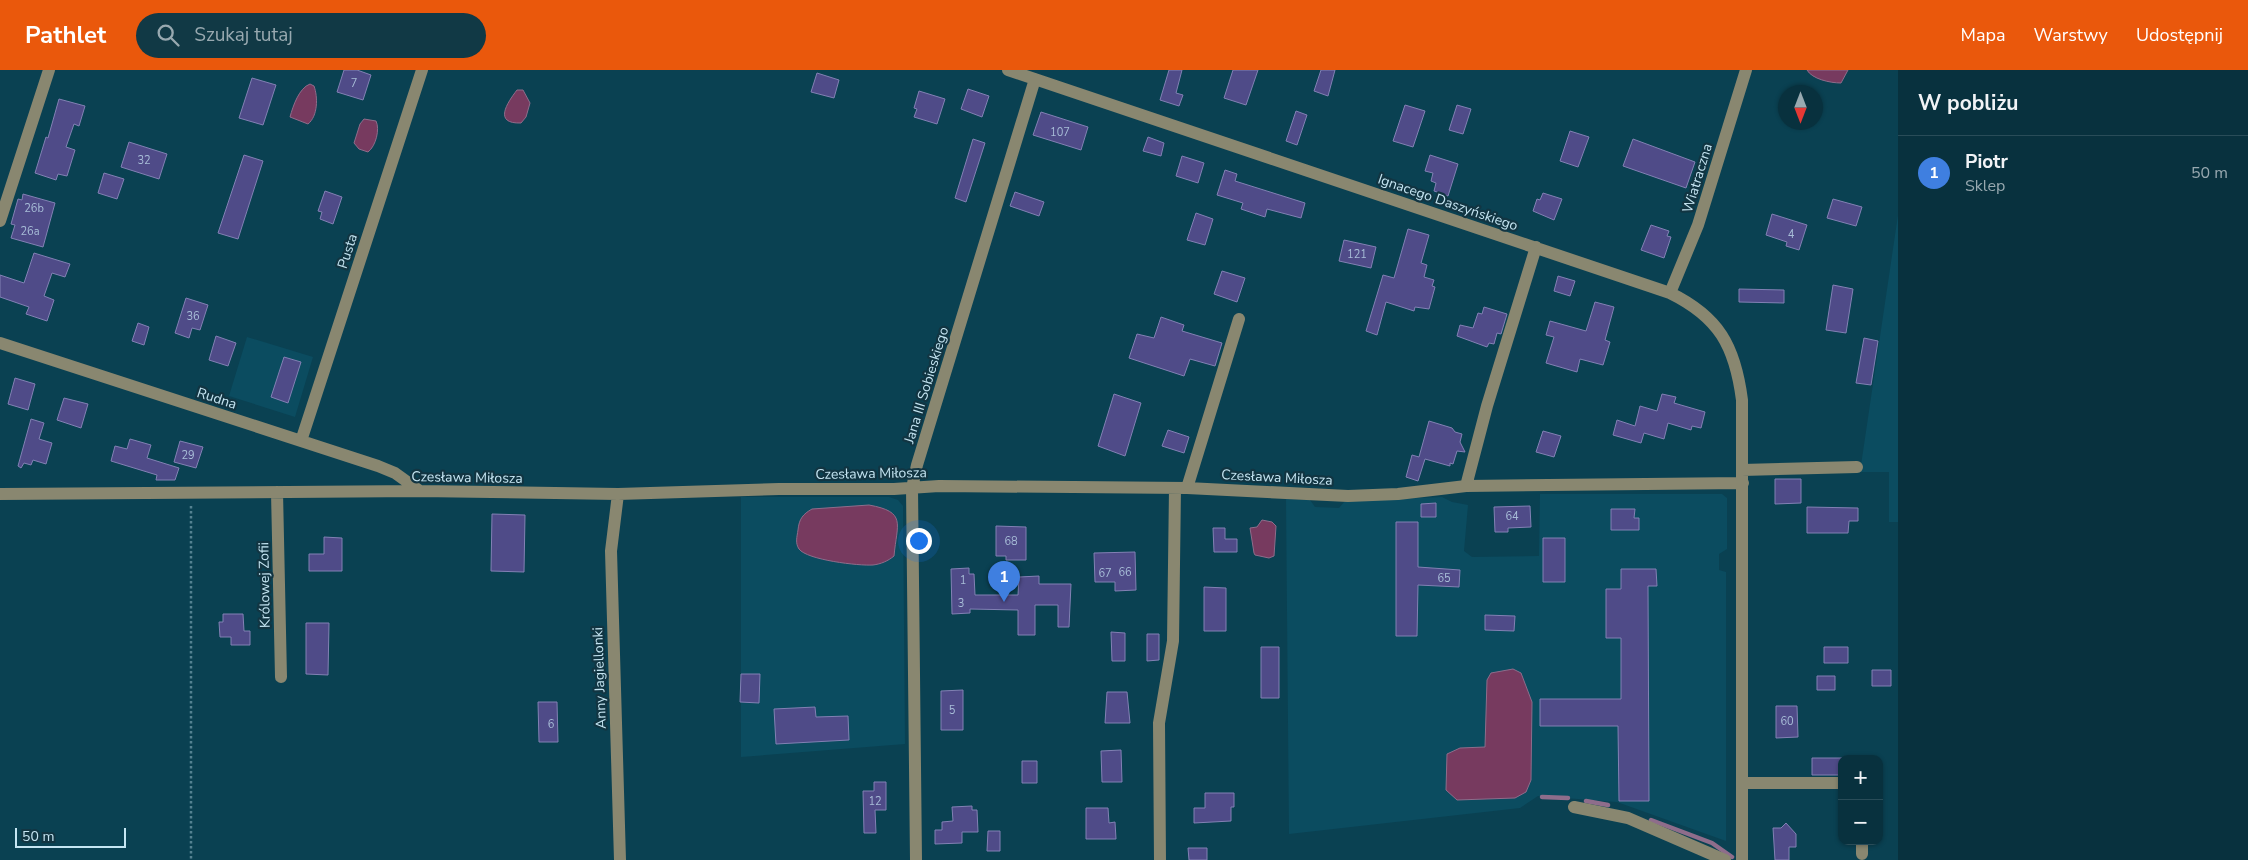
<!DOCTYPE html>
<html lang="pl">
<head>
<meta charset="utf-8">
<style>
  :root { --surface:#08313e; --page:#113945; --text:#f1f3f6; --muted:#98a9b0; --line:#294c58; --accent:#ea580c }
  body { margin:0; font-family:"Nunito Sans",sans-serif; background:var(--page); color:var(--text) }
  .controls { position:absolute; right:15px; bottom:15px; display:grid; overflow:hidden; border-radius:10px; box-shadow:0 1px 4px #0004 }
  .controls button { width:45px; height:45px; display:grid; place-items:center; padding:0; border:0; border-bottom:1px solid var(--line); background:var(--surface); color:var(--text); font:25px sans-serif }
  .compass { position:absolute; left:1778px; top:15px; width:45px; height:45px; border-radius:50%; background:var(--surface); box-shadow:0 1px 4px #0004; rotate:180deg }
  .scale { position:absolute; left:15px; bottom:12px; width:111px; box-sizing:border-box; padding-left:5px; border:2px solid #c5e5f2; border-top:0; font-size:14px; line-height:18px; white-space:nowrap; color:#c5e5f2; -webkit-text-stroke:4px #123542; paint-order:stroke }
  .you { position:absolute; left:918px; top:470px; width:18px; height:18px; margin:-12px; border:4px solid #fff; border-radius:50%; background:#1a73e8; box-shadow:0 0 0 8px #1a73e833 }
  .badge { display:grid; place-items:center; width:32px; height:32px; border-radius:50%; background:var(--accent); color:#fff; font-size:16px; font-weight:700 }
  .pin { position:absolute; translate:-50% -41px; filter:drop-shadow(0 1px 2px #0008) }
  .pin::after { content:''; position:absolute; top:26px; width:18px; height:15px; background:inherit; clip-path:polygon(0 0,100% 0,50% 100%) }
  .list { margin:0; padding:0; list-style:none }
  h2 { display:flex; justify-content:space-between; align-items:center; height:65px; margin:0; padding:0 20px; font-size:21px }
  h2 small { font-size:16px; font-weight:400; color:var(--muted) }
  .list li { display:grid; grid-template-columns:32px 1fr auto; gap:15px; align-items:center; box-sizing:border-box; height:75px; padding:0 20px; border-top:1px solid var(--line) }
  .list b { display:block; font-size:19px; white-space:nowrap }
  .list p { margin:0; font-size:16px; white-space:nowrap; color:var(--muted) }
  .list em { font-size:16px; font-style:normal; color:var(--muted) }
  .icon { flex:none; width:28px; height:28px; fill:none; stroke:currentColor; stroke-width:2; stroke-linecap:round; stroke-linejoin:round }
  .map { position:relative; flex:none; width:1898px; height:790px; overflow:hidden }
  header { display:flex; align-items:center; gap:30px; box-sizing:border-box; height:70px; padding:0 25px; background:var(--accent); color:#fff }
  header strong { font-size:24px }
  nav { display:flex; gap:28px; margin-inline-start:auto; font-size:18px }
  .search { width:350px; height:45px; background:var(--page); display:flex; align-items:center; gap:12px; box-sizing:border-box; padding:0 18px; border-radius:28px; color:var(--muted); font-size:19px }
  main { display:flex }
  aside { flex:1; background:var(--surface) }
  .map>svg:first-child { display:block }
</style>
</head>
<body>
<header>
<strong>Pathlet</strong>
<div class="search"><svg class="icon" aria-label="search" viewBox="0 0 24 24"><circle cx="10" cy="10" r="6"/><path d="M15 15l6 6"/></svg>Szukaj tutaj</div>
<nav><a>Mapa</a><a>Warstwy</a><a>Udostępnij</a></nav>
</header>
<main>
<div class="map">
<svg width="1898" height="790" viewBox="0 0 1898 790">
  <rect width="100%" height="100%" fill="#0a4152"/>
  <path fill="#0b4c60" d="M 1898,145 L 1898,452 L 1889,452 L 1889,402 L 1860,402 Z
    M 247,267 L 313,287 L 295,347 L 229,326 Z
    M 1540,424 L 1722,424 L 1727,428 L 1727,479 L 1719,484 L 1719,500 L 1726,502 L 1726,771 L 1617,732 L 1538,726 L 1520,738 L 1289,764 L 1286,429 L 1310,430 L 1315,437 L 1339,438 L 1345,431 L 1442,427 L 1452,432 L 1468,435 L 1464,481 L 1472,487 L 1539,486 Z
    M 741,427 L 889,427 L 898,430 L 903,436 L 905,674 L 741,687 Z"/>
  <path fill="#773a5f" stroke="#8e6d8b" d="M 1807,0 L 1848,0 L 1841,13 C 1830,13 1812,9 1807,0 Z
    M 310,14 L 314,16 C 318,27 318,46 308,54 L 290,47 C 293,36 299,18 310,14 Z
    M 517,20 L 523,20 L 530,33 L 526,47 L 521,53 C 493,54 507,33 517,20 Z
    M 364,49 L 376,51 C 380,59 376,76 368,82 L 359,79 L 354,73 L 360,54 Z
    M 869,435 C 907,442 897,453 894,486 C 888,491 881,494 873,495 C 859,496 807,490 799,479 C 795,473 797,467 798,460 C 799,449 803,444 812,439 Z
    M 1262,450 L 1272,452 L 1276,456 L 1274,486 L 1269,488 L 1255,485 L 1254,483 L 1250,458 L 1257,457 Z
    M 1513,599 L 1521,603 L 1532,632 L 1531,710 L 1526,722 L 1515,728 L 1457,730 L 1446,720 L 1447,684 L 1460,678 L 1485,677 L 1487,610 L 1491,603 Z"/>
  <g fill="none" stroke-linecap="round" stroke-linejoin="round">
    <path stroke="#8e6d8b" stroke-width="4.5" d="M 1542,727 L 1568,728
      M 1586,731 L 1608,735
      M 1651,750 L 1712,773 L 1732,787"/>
  </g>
  <path fill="#4f4b88" stroke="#8281b4" d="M 344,0 L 357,0 L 371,5 L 363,30 L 337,22 Z
    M 1169,0 L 1182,0 L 1176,23 L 1183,25 L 1179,36 L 1160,30 Z
    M 1233,0 L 1258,0 L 1246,35 L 1224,28 Z
    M 1321,0 L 1335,0 L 1328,26 L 1314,21 Z
    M 817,3 L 839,10 L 834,28 L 811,22 Z
    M 252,8 L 276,15 L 263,55 L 239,48 Z
    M 968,19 L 989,26 L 982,47 L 961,39 Z
    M 919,21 L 945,29 L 937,54 L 914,47 L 917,39 L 914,38 Z
    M 59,29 L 85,36 L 79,56 L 74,54 L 66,77 L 75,80 L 67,106 L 58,104 L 56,110 L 35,103 L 46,67 L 48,68 Z
    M 1405,35 L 1425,41 L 1413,77 L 1393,71 Z
    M 1457,35 L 1471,39 L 1463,64 L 1449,60 Z
    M 1296,41 L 1307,45 L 1297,75 L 1286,71 Z
    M 1041,42 L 1088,57 L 1081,80 L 1033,65 Z
    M 1570,61 L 1589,67 L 1578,97 L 1560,91 Z
    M 1148,67 L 1164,73 L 1161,86 L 1143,81 Z
    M 973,69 L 985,73 L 966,132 L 955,128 Z
    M 1633,69 L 1695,92 L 1686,118 L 1623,96 Z
    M 129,72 L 167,84 L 159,109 L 121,97 Z
    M 244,85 L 263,91 L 238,169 L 218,163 Z
    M 1430,85 L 1458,94 L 1448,126 L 1434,121 L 1436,113 L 1431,111 L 1433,103 L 1425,101 Z
    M 1182,86 L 1204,93 L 1198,113 L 1176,106 Z
    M 1225,100 L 1237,104 L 1235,111 L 1305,133 L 1301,148 L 1267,139 L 1265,147 L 1241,139 L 1243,133 L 1217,125 Z
    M 104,103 L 124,109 L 117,129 L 98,123 Z
    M 325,121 L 342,127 L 333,154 L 320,149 L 322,142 L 318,141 Z
    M 1015,122 L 1044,132 L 1039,146 L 1010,136 Z
    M 1543,123 L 1562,129 L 1554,150 L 1533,141 L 1537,129 L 1540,130 Z
    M 23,124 L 55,133 L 43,177 L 11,168 L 15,155 L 11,154 L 18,129 L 22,130 Z
    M 1833,129 L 1862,137 L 1856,156 L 1827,148 Z
    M 1196,143 L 1213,149 L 1205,175 L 1187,170 Z
    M 1772,144 L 1807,155 L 1799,180 L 1786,176 L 1787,172 L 1766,165 Z
    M 1651,155 L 1669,161 L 1667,166 L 1671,167 L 1664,188 L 1641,180 Z
    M 1408,159 L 1429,165 L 1421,193 L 1427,195 L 1424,207 L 1434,210 L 1432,216 L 1435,217 L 1429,239 L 1415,237 L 1414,241 L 1386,232 L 1377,265 L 1366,261 L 1383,205 L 1394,208 Z
    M 1344,170 L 1376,177 L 1371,198 L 1339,191 Z
    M 34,183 L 70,194 L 65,207 L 52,203 L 44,226 L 54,230 L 47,251 L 26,244 L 29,237 L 0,227 L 0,205 L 24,213 Z
    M 1222,201 L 1245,208 L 1237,232 L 1214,224 Z
    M 1558,206 L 1575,211 L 1570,226 L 1554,221 Z
    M 1833,215 L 1853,219 L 1846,263 L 1826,260 Z
    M 1739,219 L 1784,220 L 1784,233 L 1739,232 Z
    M 186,228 L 208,235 L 200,260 L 192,258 L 189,268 L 175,263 Z
    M 1595,232 L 1614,237 L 1605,270 L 1610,272 L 1603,295 L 1580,289 L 1577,302 L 1546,293 L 1554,267 L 1546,265 L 1550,251 L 1586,261 Z
    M 1484,237 L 1507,244 L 1501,264 L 1497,263 L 1494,274 L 1489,273 L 1487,277 L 1457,266 L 1460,255 L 1473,258 L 1478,243 L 1482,244 Z
    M 1161,247 L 1184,255 L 1182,261 L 1222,273 L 1215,296 L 1190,289 L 1184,306 L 1129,288 L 1137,264 L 1154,268 Z
    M 138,253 L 149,257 L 144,275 L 132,271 Z
    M 216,266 L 236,273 L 228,296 L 209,290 Z
    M 1864,268 L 1878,271 L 1871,315 L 1856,313 Z
    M 284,287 L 301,292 L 288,333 L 271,327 Z
    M 15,308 L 35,314 L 28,340 L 8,334 Z
    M 1114,324 L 1141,333 L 1125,386 L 1098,376 Z
    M 1662,324 L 1676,327 L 1674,333 L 1705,342 L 1701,358 L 1692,356 L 1691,360 L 1668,353 L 1664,369 L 1644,363 L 1641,373 L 1613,365 L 1617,350 L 1635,356 L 1640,336 L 1657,341 Z
    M 64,328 L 88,334 L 81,358 L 57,350 Z
    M 31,349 L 44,353 L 39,369 L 52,373 L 46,394 L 33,390 L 31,395 L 24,393 L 21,398 L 18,396 Z
    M 1429,351 L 1452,358 L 1455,362 L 1462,364 L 1460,372 L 1465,382 L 1457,381 L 1453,394 L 1450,393 L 1450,396 L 1425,389 L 1418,411 L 1406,407 L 1412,385 L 1419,387 Z
    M 1168,360 L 1189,367 L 1184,383 L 1162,376 Z
    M 1543,361 L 1561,366 L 1554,387 L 1536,382 Z
    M 130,369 L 151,375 L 147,388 L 179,398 L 175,410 L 156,410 L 157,405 L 111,391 L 115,376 L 127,379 Z
    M 180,371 L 203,377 L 196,398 L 174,392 Z
    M 1775,409 L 1801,409 L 1801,433 L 1775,434 Z
    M 1436,433 L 1436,447 L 1421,447 L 1421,434 Z
    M 1530,436 L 1531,457 L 1508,458 L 1508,462 L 1495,462 L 1494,437 Z
    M 1807,437 L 1858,438 L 1858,451 L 1849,451 L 1848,463 L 1807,463 Z
    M 1611,439 L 1635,439 L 1634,448 L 1639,448 L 1639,460 L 1611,460 Z
    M 492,444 L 525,445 L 524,502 L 491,501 Z
    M 1396,452 L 1418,452 L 1418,497 L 1460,500 L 1459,517 L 1418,515 L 1417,566 L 1396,566 Z
    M 996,456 L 1026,457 L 1026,490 L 1006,490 L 1006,486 L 996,486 Z
    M 1213,458 L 1225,458 L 1225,469 L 1237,469 L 1237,482 L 1214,482 Z
    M 324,467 L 342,468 L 342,501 L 309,501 L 309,484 L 324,484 Z
    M 1543,468 L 1565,468 L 1565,512 L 1543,512 Z
    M 1135,482 L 1136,520 L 1115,521 L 1115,512 L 1095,512 L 1094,483 Z
    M 969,498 L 969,504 L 974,504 L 975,525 L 1018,525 L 1019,507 L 1039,506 L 1039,514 L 1071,514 L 1069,557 L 1058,557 L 1058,535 L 1035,535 L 1035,565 L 1018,565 L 1018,540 L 970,539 L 970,543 L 952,544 L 951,499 Z
    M 1621,499 L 1656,499 L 1657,516 L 1648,516 L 1649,731 L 1619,731 L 1618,656 L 1540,656 L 1540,629 L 1621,629 L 1621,568 L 1606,568 L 1606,519 L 1621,519 Z
    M 1204,517 L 1226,518 L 1226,561 L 1204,561 Z
    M 223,544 L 243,544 L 244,561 L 250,561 L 250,575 L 231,575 L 231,567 L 220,567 L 219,552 L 223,552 Z
    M 1485,545 L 1515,546 L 1514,561 L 1485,560 Z
    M 306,553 L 329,553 L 328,605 L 306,604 Z
    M 1111,562 L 1125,563 L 1125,591 L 1112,591 Z
    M 1147,564 L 1159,564 L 1159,590 L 1147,591 Z
    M 1261,577 L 1279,577 L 1279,628 L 1261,628 Z
    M 1824,577 L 1848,577 L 1848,593 L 1824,593 Z
    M 1872,600 L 1891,600 L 1891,616 L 1872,616 Z
    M 741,604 L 760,604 L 759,633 L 740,632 Z
    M 1817,606 L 1835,606 L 1835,620 L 1817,620 Z
    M 963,620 L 963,660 L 941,660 L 941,621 Z
    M 1107,622 L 1127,622 L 1130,653 L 1105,653 Z
    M 538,632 L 557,632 L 558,672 L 539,672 Z
    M 1776,636 L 1797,636 L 1798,667 L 1776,668 Z
    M 815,637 L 816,647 L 848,646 L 849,670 L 776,674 L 774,639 Z
    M 1121,680 L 1122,712 L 1102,712 L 1101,681 Z
    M 1812,688 L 1842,688 L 1842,705 L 1812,705 Z
    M 1022,691 L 1037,691 L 1037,713 L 1022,713 Z
    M 874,712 L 886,712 L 886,740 L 875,740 L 876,763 L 864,763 L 863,721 L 874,721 Z
    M 1205,723 L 1234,723 L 1234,737 L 1231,737 L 1231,751 L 1194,753 L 1194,738 L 1205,738 Z
    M 972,736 L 972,740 L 977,740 L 978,762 L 962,762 L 962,773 L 935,774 L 935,760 L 942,760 L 942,752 L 953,751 L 952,737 Z
    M 1086,738 L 1108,738 L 1109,753 L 1115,752 L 1116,769 L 1086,769 Z
    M 1786,753 L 1796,764 L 1796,777 L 1789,777 L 1789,790 L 1775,790 L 1773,758 L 1781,758 Z
    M 988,761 L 1000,761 L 1000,781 L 987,781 Z
    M 1188,778 L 1207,778 L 1207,790 L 1189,790 Z"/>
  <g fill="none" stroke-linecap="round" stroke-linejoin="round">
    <path stroke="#548291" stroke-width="2.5" stroke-dasharray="2.5 2.5" stroke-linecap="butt" d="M 191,436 L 191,790"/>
    <path stroke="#898770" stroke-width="12" d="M 1008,0 L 1670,223 C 1719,247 1735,276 1742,330 L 1742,790
      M 0,151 L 49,0
      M 1670,223 L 1698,155 L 1746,0
      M 0,273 L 378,396 L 395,403 L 420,421
      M 301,371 L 422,0
      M 1742,400 L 1857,397
      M 1466,416 L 1487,336 L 1536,177
      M 1187,418 L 1239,249
      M 277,422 L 281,607
      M 0,424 L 420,421 L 618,424 L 779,419 L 894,419 L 939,416 L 1187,418 L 1348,426 L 1398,424 L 1466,416 L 1743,413
      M 618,424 L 611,481 L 620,790
      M 1742,713 L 1842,713
      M 1574,737 L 1628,748 L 1725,790
      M 1862,771 L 1862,784
      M 916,790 L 912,418 L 917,395 L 1035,9
      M 1160,790 L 1159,653 L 1173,571 L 1175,418"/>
  </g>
  <g text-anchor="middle" stroke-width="4.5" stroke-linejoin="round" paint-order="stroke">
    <g font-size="11" fill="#a8bed8">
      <text x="354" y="17">7</text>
      <text x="1060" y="66">107</text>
      <text x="144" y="94">32</text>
      <text x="34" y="142">26b</text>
      <text x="30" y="165">26a</text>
      <text x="1791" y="168">4</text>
      <text x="1357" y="188">121</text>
      <text x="193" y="250">36</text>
      <text x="188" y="389">29</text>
      <text x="1512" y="450">64</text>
      <text x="1011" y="475">68</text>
      <text x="1125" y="506">66</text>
      <text x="1105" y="507">67</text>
      <text x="1444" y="512">65</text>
      <text x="963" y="514">1</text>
      <text x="961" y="537">3</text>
      <text x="952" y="644">5</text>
      <text x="1787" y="655">60</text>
      <text x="551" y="658">6</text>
      <text x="875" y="735">12</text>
    </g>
    <g font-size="14" fill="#c5e5f2" stroke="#123542">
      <text transform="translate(1697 108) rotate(-73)" y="5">Wiatraczna</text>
      <text transform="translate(1448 132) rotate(19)" y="5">Ignacego Daszyńskiego</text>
      <text transform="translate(347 181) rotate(-72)" y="5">Pusta</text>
      <text transform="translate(926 315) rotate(-73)" y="5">Jana III Sobieskiego</text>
      <text transform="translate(217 328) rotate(18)" y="5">Rudna</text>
      <text transform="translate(871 403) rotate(-1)" y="5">Czesława Miłosza</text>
      <text transform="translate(467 407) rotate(1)" y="5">Czesława Miłosza</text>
      <text transform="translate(1277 407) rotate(3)" y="5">Czesława Miłosza</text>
      <text transform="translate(264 515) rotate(-91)" y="5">Królowej Zofii</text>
      <text transform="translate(599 608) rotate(-92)" y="5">Anny Jagiellonki</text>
    </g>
  </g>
</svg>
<div class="controls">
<button>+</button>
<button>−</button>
</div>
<svg class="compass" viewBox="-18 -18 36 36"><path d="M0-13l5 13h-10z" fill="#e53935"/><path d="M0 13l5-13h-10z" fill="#98a9b0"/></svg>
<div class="scale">50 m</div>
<div class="you"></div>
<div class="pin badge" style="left:1004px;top:532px;background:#3f7fe0">1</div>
</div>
<aside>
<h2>W pobliżu<small></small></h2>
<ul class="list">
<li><span class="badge" style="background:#3f7fe0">1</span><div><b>Piotr</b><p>Sklep</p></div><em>50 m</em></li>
</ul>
</aside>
</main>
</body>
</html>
